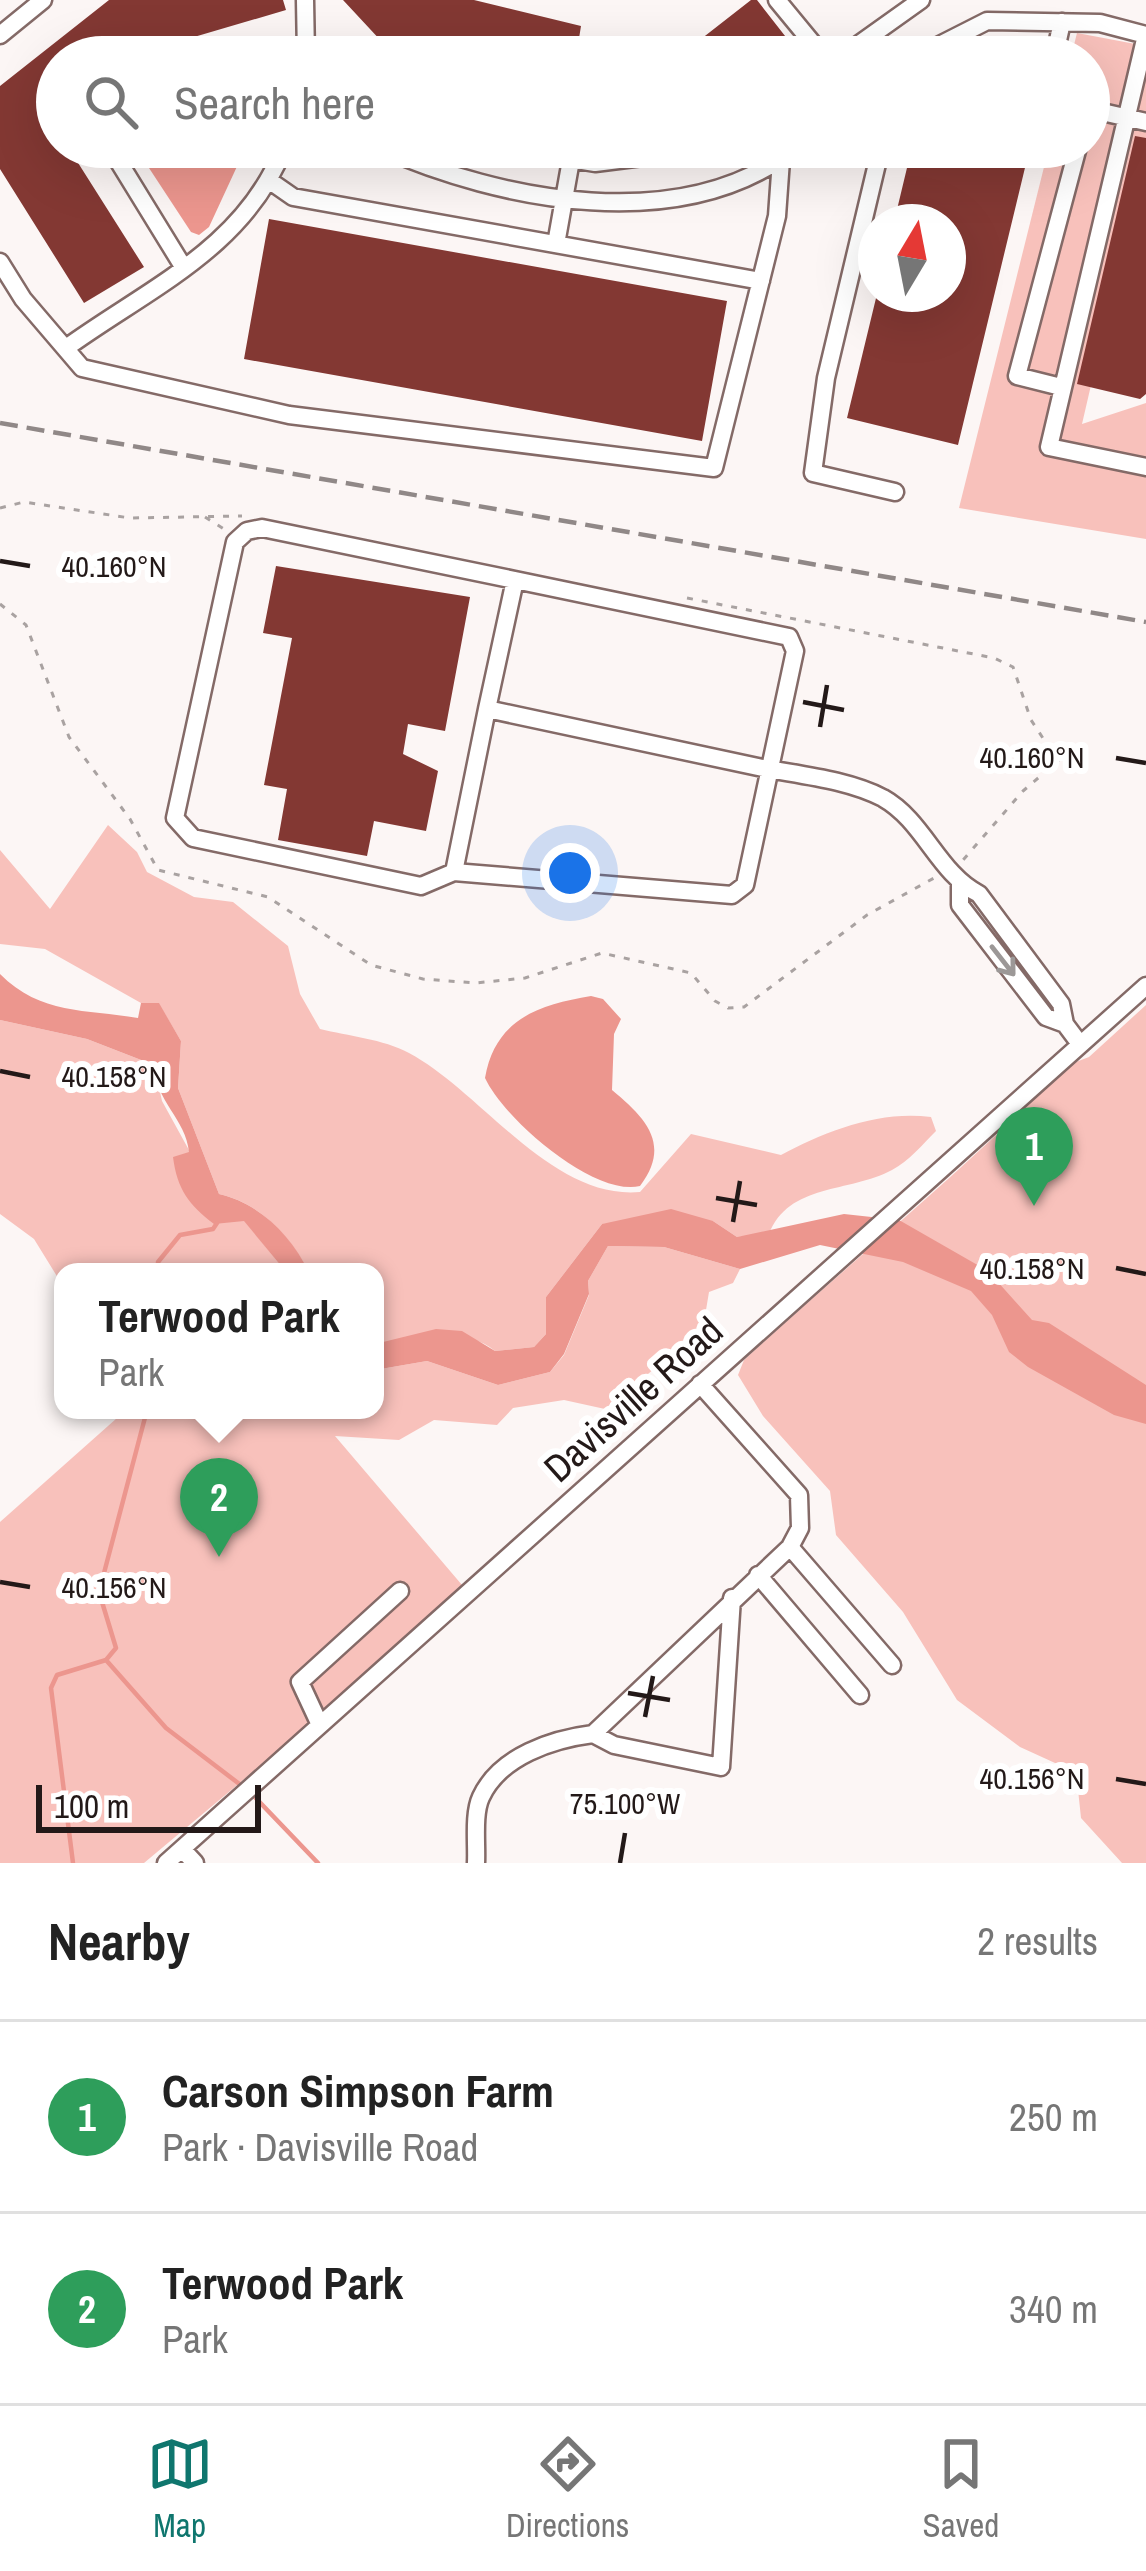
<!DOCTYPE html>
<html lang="en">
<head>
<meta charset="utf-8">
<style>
  :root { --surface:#fff; --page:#f2f2f2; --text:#222; --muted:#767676; --line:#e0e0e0; --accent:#0f766e }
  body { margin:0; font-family:"Archivo Narrow",sans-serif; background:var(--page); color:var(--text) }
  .compass { position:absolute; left:858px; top:204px; width:108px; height:108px; border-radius:50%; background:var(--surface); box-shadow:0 12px 48px #0002; rotate:10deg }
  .scale { position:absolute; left:36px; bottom:30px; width:225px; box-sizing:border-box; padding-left:12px; border:6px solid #231918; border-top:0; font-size:33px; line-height:42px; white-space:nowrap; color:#231918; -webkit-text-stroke:9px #fff; paint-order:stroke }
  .you { position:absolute; left:570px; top:873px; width:42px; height:42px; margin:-30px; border:9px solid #fff; border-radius:50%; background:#1a73e8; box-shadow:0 0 0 18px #1a73e833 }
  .badge { display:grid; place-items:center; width:78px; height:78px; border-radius:50%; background:var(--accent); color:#fff; font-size:39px; font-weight:700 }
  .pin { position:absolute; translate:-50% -99px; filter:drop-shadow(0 3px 6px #0008) }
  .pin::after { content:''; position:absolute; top:63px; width:42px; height:36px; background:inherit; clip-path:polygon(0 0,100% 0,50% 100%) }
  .popup { position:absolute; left:54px; top:1263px; width:330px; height:156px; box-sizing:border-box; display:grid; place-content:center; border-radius:24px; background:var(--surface); filter:drop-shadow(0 3px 9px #0005); font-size:39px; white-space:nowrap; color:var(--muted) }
  .popup b { font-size:45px; color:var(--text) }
  .popup::after { content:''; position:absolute; left:50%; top:100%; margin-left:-24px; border:24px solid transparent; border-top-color:var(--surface) }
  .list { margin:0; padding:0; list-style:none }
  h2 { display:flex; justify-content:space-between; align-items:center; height:156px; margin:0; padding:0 48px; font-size:51px }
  h2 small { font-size:39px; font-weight:400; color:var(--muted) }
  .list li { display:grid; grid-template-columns:78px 1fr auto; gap:36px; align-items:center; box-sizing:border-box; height:192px; padding:0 48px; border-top:3px solid var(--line) }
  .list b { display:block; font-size:45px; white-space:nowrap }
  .list p { margin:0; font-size:39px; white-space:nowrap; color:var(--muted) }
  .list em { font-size:39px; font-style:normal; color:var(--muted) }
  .icon { flex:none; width:66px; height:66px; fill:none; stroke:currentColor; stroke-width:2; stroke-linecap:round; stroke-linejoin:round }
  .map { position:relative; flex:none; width:1146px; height:1863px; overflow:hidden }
  .search { position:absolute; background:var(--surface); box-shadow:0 12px 48px #0002; left:36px; right:36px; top:36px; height:132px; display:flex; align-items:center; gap:30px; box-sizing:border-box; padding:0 42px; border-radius:66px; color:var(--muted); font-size:45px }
  .sheet { height:540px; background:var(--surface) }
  nav { display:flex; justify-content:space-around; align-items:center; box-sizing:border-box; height:168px; border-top:3px solid var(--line); background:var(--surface); font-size:33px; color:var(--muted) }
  nav a { display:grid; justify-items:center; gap:6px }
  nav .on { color:var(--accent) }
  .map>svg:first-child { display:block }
</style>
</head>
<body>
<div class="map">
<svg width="1146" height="1863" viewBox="0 0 1146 1863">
  <rect width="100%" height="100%" fill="#fcf6f5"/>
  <path fill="#f8c1bb" d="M 1077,33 L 1146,46 L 1146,148 L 1082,424 L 1146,403 L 1146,539 L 959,508 L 1049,147 L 1089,147 L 1089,57 L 1071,57 Z
    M 108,825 L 137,852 L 147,872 L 194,897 L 233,902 L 288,946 L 300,994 L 320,1029 C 348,1036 383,1039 409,1053 C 482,1092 551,1200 640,1192 L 691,1134 L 781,1155 C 825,1131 880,1110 931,1117 L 936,1131 C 923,1144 909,1161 892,1170 C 849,1193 789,1183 769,1234 L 737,1237 L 713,1221 L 602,1224 L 546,1297 L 546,1334 L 534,1347 L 495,1351 C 463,1324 412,1341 375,1344 L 375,1272 L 309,1272 C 290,1236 260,1203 219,1194 L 178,1088 L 181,1041 L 159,1004 L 141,1003 L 45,949 L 0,944 L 0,850 L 50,909 Z
    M 1146,1005 L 1146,1863 L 1122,1863 L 1081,1818 L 1077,1780 L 1066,1768 L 1020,1747 L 957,1700 L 903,1612 L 836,1535 L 830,1491 L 763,1416 L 738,1375 L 744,1360 C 856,1257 961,1174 1068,1065 L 1089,1057 Z
    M 0,1020 L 87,1039 L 154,1065 L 162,1101 L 228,1221 L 244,1220 L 286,1272 L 63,1272 L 63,1286 L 34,1239 L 0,1214 Z
    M 608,1246 L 664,1247 L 740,1269 L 733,1283 L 709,1292 L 706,1310 L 712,1331 L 670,1356 L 605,1409 L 564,1400 L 513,1408 L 497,1425 L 434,1420 L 399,1440 L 335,1436 L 468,1592 L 144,1863 L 0,1863 L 0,1522 L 126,1410 L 375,1410 L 375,1370 L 427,1361 L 498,1385 L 550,1372 L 564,1355 L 589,1295 L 588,1281 Z"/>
  <path fill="#ec968e" d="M 147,147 L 246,147 L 209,227 L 199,235 L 191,232 L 149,168 Z
    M 0,974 C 41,1015 85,1009 138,1018 L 141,1003 L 159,1003 L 181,1041 L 178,1088 L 219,1194 C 259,1203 291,1235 309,1272 L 286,1272 L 244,1221 L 214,1224 C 189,1205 177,1189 173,1157 L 189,1152 C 186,1119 155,1101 154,1065 L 87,1039 L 0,1020 Z
    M 591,996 L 603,999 L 621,1019 L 614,1034 L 612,1090 C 647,1119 671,1145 640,1186 C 594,1197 504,1119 485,1078 C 495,1020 537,1005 591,996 Z
    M 671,1209 L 713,1221 L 737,1237 L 844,1214 L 899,1220 L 988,1271 L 1032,1320 L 1049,1323 L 1146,1385 L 1146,1424 L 1114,1415 L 1028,1367 L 1009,1352 L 992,1315 L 971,1291 L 903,1262 L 820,1245 L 740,1269 L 664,1247 L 608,1246 L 588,1281 L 589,1294 L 564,1354 L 550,1372 L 498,1385 L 427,1361 L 375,1370 L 375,1344 L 436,1329 L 462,1331 L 495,1351 L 534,1347 L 546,1334 L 546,1297 L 602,1224 Z"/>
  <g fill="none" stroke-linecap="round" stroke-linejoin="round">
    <path stroke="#ec968e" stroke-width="4.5" d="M 158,1272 L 158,1262 L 180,1235 L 213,1229 L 217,1223
      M 106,1660 L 166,1728 L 242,1786
      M 251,1793 L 318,1863
      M 73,1863 L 51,1688 L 57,1675 L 106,1660 L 116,1648 L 99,1592 L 147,1410"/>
  </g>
  <path fill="#833833" d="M 109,0 L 283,0 L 286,10 L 160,47 L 147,57 L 57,57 L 57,147 L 68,147 L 144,267 L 84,303 L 0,169 L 0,86 Z
    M 343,0 L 474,0 L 581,26 L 576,57 L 396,57 Z
    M 751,0 L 757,0 L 796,50 L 788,57 L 678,57 Z
    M 1135,136 L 1146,138 L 1146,394 L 1140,399 L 1077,384 Z
    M 912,147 L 1030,147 L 958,445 L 847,418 L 877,294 L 948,294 L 948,222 L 894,222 Z
    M 269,219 L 727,301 L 702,441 L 244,359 Z
    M 276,566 L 470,597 L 445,731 L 408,724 L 403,754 L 438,771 L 426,831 L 374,821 L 367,856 L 278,840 L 287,789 L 264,785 L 292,638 L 263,633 Z"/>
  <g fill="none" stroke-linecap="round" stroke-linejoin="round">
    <g stroke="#846a67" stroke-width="21">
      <path id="minor" d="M 305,0 L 306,56
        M 777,0 L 824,57
        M 0,35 L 43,0
        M 1146,35 L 1049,447 L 1146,467
        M 248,57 L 307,48 L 340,57
        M 841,57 L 921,0
        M 916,57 L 987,21 L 1100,23 L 1146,35
        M 1011,57 L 1055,54 L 1062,22
        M 1089,109 L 1146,122
        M 121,147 L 117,159 L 184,268
        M 379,147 C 501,201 683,238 797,147
        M 498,147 L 595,163 L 722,147
        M 881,147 L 826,378 L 813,473 L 895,492
        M 270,181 L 293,197 L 761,281
        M 556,244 L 571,160
        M 0,262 L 23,299 L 82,368 L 289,415 L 714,468 L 777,216 L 781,160
        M 66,348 C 149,288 245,248 284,147
        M 1061,387 L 1017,376 L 1078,147
        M 487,709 L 515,580 L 789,637 L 795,651 L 745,885 L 732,895 L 454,872 L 487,709 C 578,728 668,748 758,767 C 798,775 846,779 883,798 C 924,821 938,873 979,894 L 1061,1004 L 1065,1024 L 1080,1044
        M 454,872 L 421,886 L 193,838 L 175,818 L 235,542 L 247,531 L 262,528 L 515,580
        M 960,884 L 960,905 L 1046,1017 L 1065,1024
        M 700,1384 L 799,1495 L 800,1528 L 790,1547 L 593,1734 L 614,1745 L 721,1767 L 732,1598
        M 790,1547 L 892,1665
        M 758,1575 L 860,1695
        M 320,1725 L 300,1682 L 400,1591
        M 182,1849 L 195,1863
        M 166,1863 L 1146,986
        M 476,1863 C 477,1844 473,1814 481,1797 C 500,1756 553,1739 593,1734"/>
    </g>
    <path stroke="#a9a2a1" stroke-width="3" stroke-dasharray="6 9" stroke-linecap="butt" d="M 0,508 L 24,502 L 130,518 L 242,516
      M 205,517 L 227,531
      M 687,598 L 994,658 L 1013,667 L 1031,720 L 1058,761 L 1023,791 L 963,860
      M 0,604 L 26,625 L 69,737 L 130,819 L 158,870 L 268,897 L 371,965 L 423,979 L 475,983 L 525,978 L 602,953 L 691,973 L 715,1001 L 728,1008 L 744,1007 L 867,915 L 934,878"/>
    <use href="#minor" stroke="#fff" stroke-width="16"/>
    <path stroke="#908887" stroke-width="4.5" stroke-dasharray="18 9" stroke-linecap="butt" d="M 0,423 L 1146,622"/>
  </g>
  <defs><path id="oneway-shaft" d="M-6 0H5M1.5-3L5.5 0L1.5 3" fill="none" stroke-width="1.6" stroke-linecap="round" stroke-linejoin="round" transform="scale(3)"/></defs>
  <use stroke="#9c9897" href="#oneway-shaft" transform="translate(1003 961) rotate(52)"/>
  <path fill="none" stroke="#231918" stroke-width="4.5" d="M 0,561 L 30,566M 803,702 L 844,710M 820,727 L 827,685M 1116,758 L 1146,763M 0,1071 L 30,1077M 716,1198 L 757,1205M 733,1222 L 740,1181M 1116,1268 L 1146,1274M 0,1582 L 30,1587M 628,1693 L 670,1700M 645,1717 L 653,1676M 1116,1779 L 1146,1784M 620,1863 L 625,1833"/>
  <g text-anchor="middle" stroke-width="12" stroke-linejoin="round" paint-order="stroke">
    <g font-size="39" fill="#231918" stroke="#fff">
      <text transform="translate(633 1399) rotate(-42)" y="14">Davisville Road</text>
    </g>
  </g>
  <g font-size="30" text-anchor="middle" fill="#231918" stroke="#fff" stroke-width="12" stroke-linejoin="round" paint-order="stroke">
    <text x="114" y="577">40.160°N</text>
    <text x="1032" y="768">40.160°N</text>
    <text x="114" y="1087">40.158°N</text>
    <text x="1032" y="1279">40.158°N</text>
    <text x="114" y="1598">40.156°N</text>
    <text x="1032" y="1789">40.156°N</text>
    <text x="625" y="1814">75.100°W</text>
  </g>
</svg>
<svg class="compass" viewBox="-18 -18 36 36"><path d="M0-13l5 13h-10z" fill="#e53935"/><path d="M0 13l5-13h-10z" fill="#767676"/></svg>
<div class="scale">100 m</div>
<div class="you"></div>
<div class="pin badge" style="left:1034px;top:1206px;background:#2e9e5b">1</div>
<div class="pin badge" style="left:219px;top:1557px;background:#2e9e5b">2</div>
<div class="popup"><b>Terwood Park</b>Park</div>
<div class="search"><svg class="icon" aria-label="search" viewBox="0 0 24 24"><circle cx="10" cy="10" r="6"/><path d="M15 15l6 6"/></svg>Search here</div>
</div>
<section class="sheet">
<h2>Nearby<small>2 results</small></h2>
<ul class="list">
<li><span class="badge" style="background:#2e9e5b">1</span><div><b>Carson Simpson Farm</b><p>Park · Davisville Road</p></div><em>250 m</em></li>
<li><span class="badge" style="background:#2e9e5b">2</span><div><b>Terwood Park</b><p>Park</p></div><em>340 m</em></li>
</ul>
</section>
<nav>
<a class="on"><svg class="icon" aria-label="map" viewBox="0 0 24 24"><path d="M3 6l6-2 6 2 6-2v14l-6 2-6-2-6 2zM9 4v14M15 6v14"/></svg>Map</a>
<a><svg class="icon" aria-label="directions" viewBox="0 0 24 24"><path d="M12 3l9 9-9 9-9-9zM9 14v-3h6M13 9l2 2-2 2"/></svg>Directions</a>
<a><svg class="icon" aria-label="saved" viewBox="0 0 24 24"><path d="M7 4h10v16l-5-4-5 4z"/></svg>Saved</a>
</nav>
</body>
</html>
